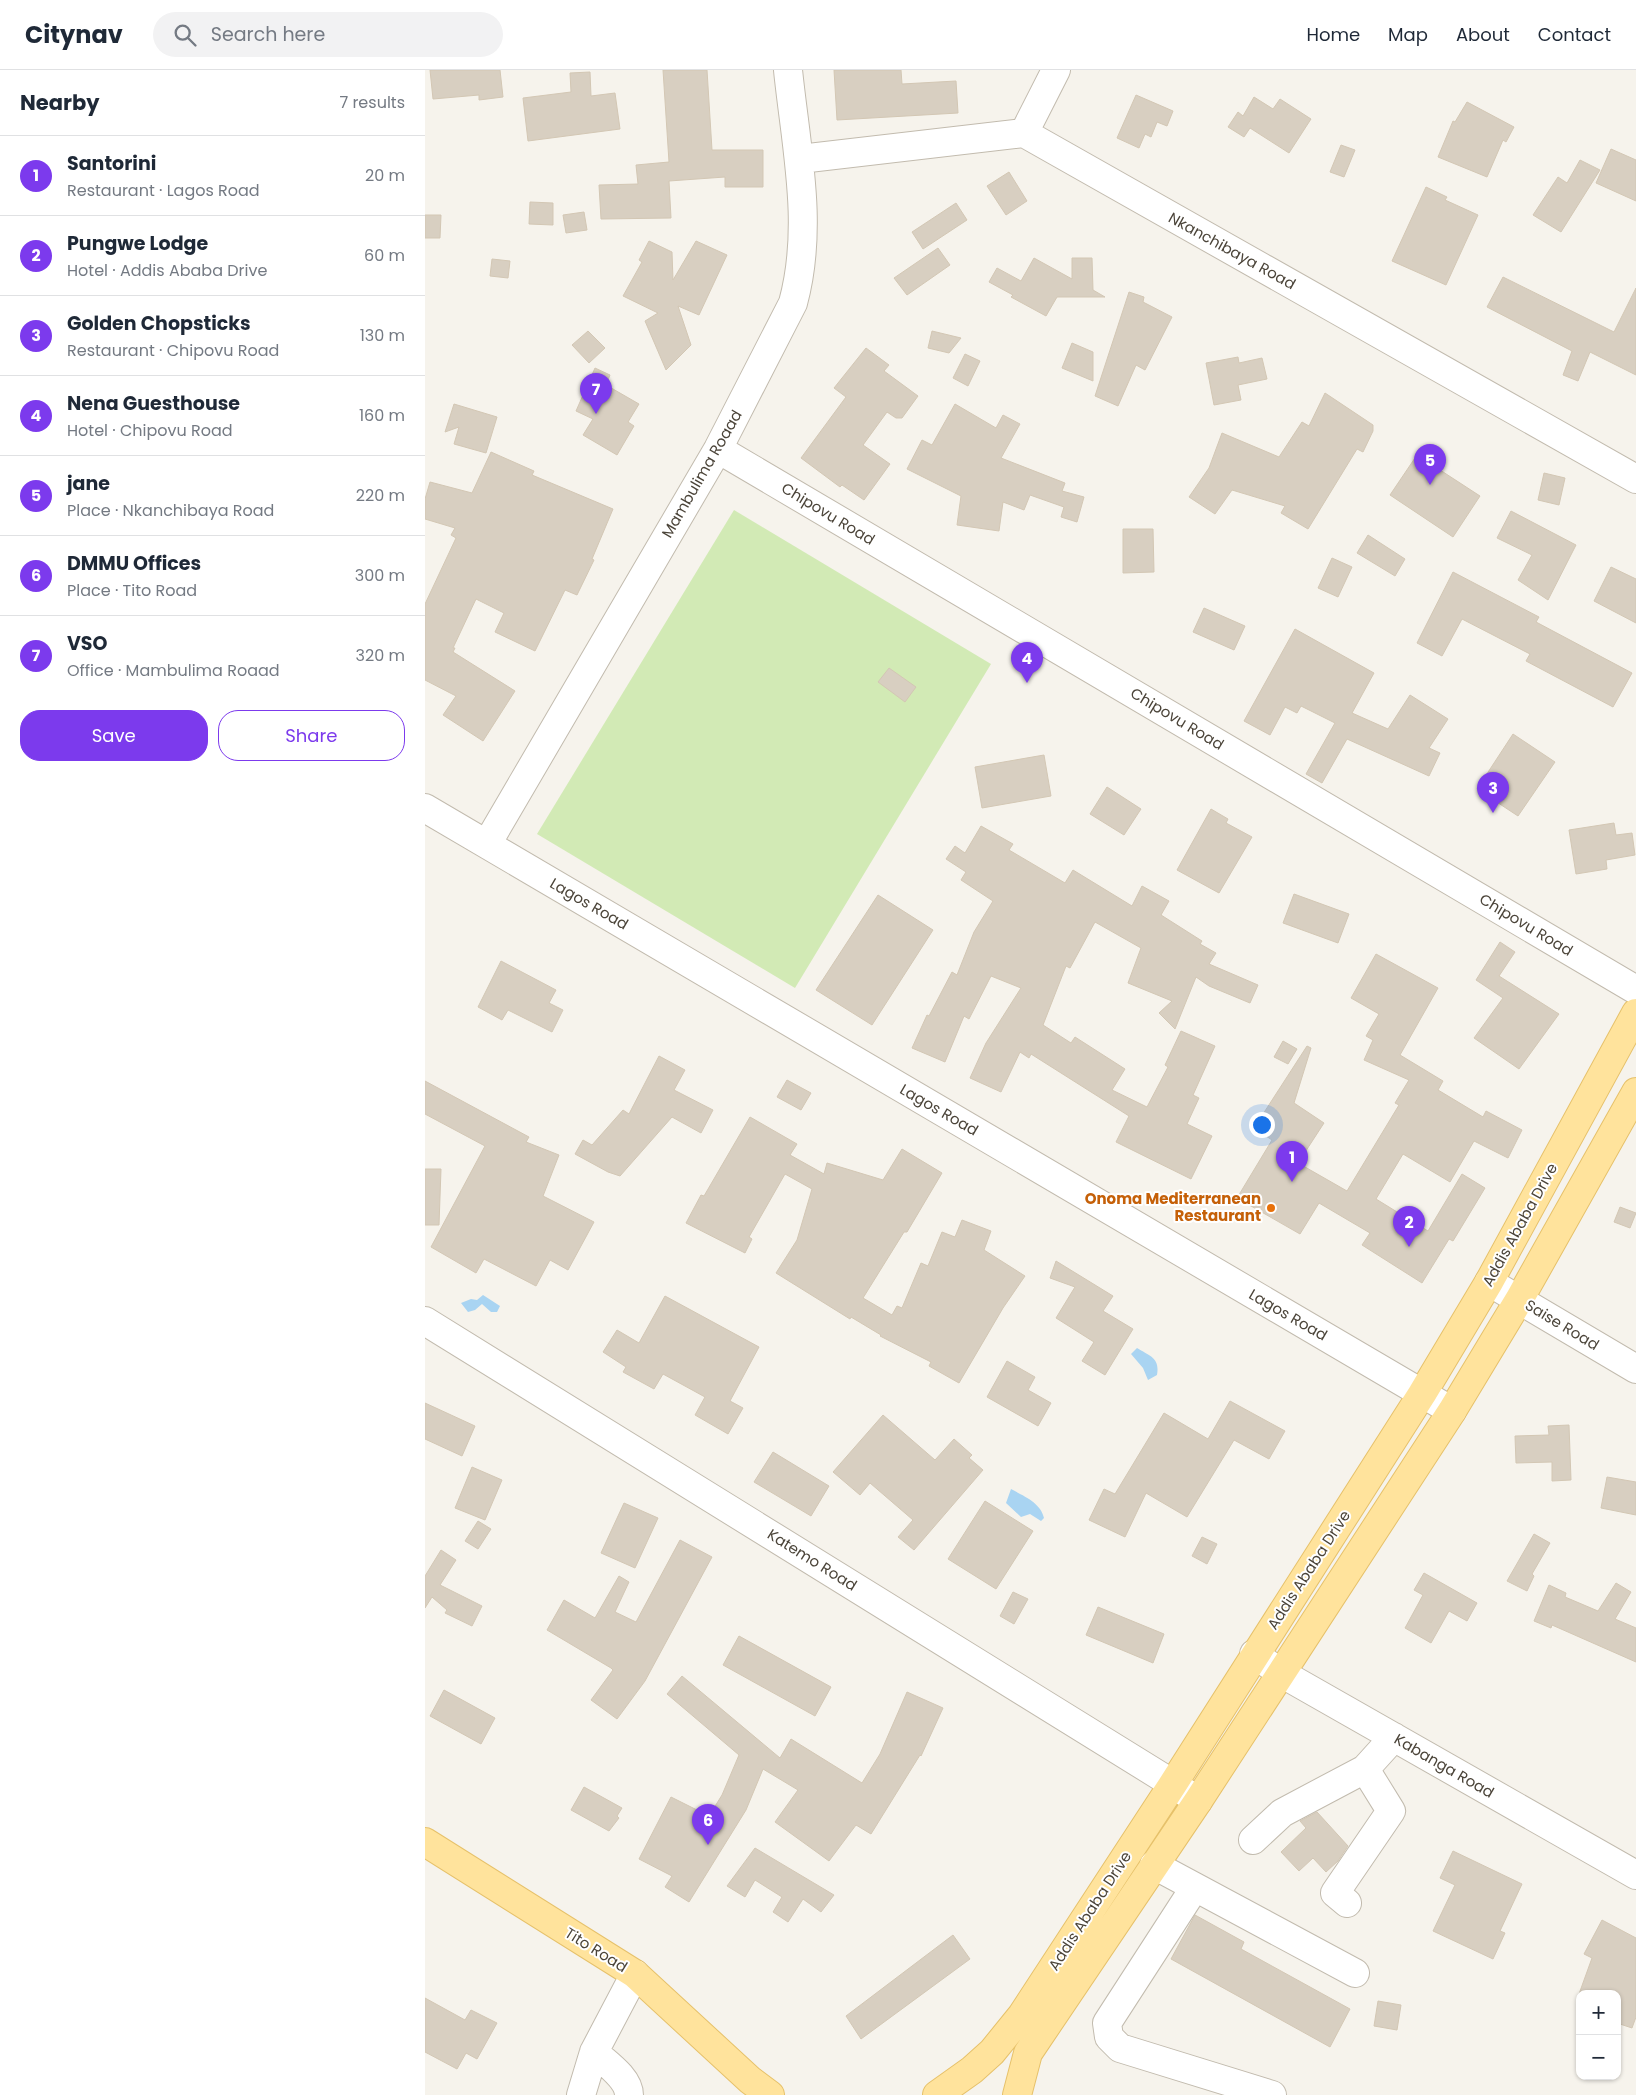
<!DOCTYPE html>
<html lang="en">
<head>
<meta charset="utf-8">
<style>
  :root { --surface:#fff; --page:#f2f2f3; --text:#1f2937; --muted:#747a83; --line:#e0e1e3; --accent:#7c3aed }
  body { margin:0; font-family:Poppins,sans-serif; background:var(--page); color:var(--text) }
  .controls { position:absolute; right:15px; bottom:15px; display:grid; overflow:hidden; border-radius:10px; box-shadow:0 1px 4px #0004 }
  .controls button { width:45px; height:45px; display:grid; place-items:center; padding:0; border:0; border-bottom:1px solid var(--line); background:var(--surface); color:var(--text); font:25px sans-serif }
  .you { position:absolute; left:836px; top:1054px; width:18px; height:18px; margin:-12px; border:4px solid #fff; border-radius:50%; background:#1a73e8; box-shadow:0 0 0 8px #1a73e833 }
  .badge { display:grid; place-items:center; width:32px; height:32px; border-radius:50%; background:var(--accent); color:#fff; font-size:16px; font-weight:700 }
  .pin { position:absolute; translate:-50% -41px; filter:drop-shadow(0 1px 2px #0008) }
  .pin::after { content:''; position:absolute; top:26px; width:18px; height:15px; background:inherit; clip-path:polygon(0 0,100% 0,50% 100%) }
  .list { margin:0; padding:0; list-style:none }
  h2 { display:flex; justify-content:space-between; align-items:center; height:65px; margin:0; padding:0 20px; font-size:21px }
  h2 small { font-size:16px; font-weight:400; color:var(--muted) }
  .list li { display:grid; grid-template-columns:32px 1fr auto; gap:15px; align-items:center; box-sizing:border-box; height:80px; padding:0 20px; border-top:1px solid var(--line) }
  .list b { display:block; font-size:19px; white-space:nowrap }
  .list p { margin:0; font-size:16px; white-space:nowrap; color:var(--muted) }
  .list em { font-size:16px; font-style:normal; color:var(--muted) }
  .actions { display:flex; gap:10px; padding:15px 20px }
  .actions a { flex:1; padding:11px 0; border:1px solid var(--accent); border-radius:20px; text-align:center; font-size:18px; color:var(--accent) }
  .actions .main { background:var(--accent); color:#fff }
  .icon { flex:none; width:28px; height:28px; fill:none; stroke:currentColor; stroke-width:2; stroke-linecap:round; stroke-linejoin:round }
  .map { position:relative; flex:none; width:1211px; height:2025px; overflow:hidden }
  header { display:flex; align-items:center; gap:30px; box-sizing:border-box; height:70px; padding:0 25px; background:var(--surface); border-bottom:1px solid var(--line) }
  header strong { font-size:24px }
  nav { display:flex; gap:28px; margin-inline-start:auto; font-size:18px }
  .search { width:350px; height:45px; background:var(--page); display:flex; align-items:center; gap:12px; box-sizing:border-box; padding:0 18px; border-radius:28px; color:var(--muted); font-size:19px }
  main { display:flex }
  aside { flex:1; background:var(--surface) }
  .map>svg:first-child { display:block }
</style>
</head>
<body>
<header>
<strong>Citynav</strong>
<div class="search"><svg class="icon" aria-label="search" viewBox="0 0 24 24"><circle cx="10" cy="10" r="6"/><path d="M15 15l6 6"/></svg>Search here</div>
<nav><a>Home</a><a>Map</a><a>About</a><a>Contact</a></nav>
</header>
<main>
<aside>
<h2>Nearby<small>7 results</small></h2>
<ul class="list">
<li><span class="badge">1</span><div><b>Santorini</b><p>Restaurant · Lagos Road</p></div><em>20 m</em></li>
<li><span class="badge">2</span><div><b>Pungwe Lodge</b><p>Hotel · Addis Ababa Drive</p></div><em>60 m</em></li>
<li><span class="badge">3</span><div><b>Golden Chopsticks</b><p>Restaurant · Chipovu Road</p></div><em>130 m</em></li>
<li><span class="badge">4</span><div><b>Nena Guesthouse</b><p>Hotel · Chipovu Road</p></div><em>160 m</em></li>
<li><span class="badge">5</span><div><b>jane</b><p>Place · Nkanchibaya Road</p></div><em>220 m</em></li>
<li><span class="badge">6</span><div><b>DMMU Offices</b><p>Place · Tito Road</p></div><em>300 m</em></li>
<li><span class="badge">7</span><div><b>VSO</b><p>Office · Mambulima Roaad</p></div><em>320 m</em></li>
</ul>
<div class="actions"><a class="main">Save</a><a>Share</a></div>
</aside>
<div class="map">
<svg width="1211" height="2025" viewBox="0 0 1211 2025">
  <rect width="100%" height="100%" fill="#f6f3ec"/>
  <path fill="#d2eab5" d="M 309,440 L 566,594 L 370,918 L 112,764 Z"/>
  <path fill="#a9d4f2" d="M 58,1225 L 75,1236 L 72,1242 L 66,1242 L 57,1234 L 50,1240 L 43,1242 L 36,1233 L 46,1229 L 52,1230 Z
    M 712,1278 C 725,1286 735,1288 732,1305 L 723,1310 L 718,1298 L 706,1284 Z
    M 586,1419 C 599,1426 616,1433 619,1448 L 616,1451 L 605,1444 L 596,1447 L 581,1433 Z"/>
  <path fill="#d8cfc1" stroke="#d3c7b4" d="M 5,0 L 75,0 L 78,27 L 54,30 L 54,25 L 8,29 Z
    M 238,0 L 282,0 L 287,80 L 338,80 L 338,117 L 300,117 L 300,107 L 244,111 L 246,148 L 176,149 L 174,115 L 213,114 L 211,95 L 244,92 Z
    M 409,0 L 476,0 L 477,14 L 531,11 L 533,43 L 412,50 Z
    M 165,2 L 166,26 L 190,23 L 195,59 L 103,71 L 98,28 L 146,22 L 145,3 Z
    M 711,25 L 748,41 L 742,56 L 732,52 L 726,67 L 720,64 L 714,78 L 692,68 Z
    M 829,27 L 848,39 L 855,29 L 886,49 L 864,83 L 825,58 L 819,67 L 803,57 L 813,42 L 818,46 Z
    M 1042,32 L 1089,57 L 1081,72 L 1078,70 L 1062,107 L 1013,87 L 1028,51 L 1030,52 Z
    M 916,75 L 930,80 L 919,107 L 905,102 Z
    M 1186,79 L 1211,90 L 1211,131 L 1171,113 Z
    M 1155,90 L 1175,100 L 1136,162 L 1108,145 L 1133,107 L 1142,113 Z
    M 584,102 L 602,131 L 581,145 L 562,116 Z
    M 1001,117 L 1022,127 L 1020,130 L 1053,145 L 1021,215 L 967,191 Z
    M 105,132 L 128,133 L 128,155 L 104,154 Z
    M 531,133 L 542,150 L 498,179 L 487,162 Z
    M 159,142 L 162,160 L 141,163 L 138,145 Z
    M 0,145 L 16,145 L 15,168 L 0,168 Z
    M 224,171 L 247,182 L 248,210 L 271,171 L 302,185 L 274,245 L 253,236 L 266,275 L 241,300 L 220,251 L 233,243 L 198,226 L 217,192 L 214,190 Z
    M 513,178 L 525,195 L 482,225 L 469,208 Z
    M 609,188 L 647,209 L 647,188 L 667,188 L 668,220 L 680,227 L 632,227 L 621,246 L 586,227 L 588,225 L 564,212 L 572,198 L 596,211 Z
    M 67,189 L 85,191 L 83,208 L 65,206 Z
    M 1078,207 L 1189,262 L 1211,218 L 1211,305 L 1165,282 L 1153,311 L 1138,305 L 1147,281 L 1062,237 Z
    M 704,222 L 719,227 L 718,232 L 747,247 L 720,300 L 711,295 L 693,336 L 670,326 Z
    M 163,261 L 180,278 L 164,293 L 147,275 Z
    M 507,261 L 536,268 L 524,283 L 503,278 Z
    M 647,273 L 668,282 L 668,311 L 637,298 Z
    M 441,278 L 464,295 L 459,301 L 493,326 L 477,348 L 471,348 L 462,342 L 438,375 L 465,394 L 439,430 L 417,415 L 415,417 L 376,388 L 421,327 L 409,318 Z
    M 540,284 L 555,291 L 543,316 L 528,308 Z
    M 813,287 L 814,293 L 837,288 L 842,309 L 813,315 L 816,330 L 789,335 L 781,293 Z
    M 170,298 L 185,305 L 181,315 L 214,334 L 203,352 L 209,356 L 192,385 L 158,365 L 168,349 L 151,341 Z
    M 900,323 L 948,355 L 948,361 L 938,382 L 932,379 L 883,459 L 856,443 L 860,436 L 807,420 L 790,444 L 764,427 L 784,398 L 797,363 L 854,387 L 877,352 L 884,356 Z
    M 29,334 L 72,347 L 61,383 L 29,374 L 34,357 L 20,362 Z
    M 530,334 L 571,358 L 578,345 L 595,354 L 576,388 L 640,413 L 637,421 L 659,427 L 652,452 L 636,447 L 639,437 L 605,425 L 599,440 L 578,432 L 574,461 L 532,455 L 536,426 L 482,399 L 497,370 L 507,375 Z
    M 66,382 L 109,401 L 107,405 L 188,439 L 167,489 L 169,490 L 152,525 L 140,520 L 110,581 L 70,562 L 79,543 L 51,529 L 28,578 L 30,578 L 28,582 L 90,621 L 58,671 L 18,645 L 31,626 L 0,610 L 0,534 L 31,468 L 26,465 L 30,458 L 0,449 L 0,429 L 5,412 L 47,423 Z
    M 992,385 L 1055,426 L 1028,467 L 965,425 Z
    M 1119,403 L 1140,408 L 1134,435 L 1113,430 Z
    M 1086,441 L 1151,475 L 1123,530 L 1093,510 L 1107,485 L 1072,468 Z
    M 698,459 L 728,459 L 729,502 L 698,503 Z
    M 943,465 L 980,489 L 970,506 L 932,483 Z
    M 907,488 L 927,497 L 913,527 L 893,518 Z
    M 1186,497 L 1211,509 L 1211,553 L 1169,531 Z
    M 1028,502 L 1114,547 L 1111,552 L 1207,603 L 1188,637 L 1101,591 L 1105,584 L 1037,549 L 1017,586 L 992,573 Z
    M 779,538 L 820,556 L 809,580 L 768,562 Z
    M 870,559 L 949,603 L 927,643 L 963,659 L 985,625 L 1023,649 L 1004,678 L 1015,683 L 1004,706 L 922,669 L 897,713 L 881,704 L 910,653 L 876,636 L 872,643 L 860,637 L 845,665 L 819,651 Z
    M 464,598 L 491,617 L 480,632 L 453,612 Z
    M 1088,664 L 1130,692 L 1093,746 L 1052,719 Z
    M 619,685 L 626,726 L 557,738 L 550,697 Z
    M 682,717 L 716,739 L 699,765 L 665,744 Z
    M 786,739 L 803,749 L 801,753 L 827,767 L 794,823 L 752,800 Z
    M 1189,753 L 1191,765 L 1207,763 L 1210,785 L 1181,790 L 1182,799 L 1151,804 L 1144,760 Z
    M 556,756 L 588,774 L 584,780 L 640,813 L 648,800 L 707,836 L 717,816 L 744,831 L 736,845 L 777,871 L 775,874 L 791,883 L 784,894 L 833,915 L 825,933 L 784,916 L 771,907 L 750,959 L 734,943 L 747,931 L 703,913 L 716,878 L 670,852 L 645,898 L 641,896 L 618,955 L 646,973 L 650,967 L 700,999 L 687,1020 L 722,1037 L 743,997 L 740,995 L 756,961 L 790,976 L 768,1025 L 774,1028 L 762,1054 L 787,1066 L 766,1109 L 691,1072 L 704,1046 L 606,984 L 604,988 L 595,982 L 576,1022 L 545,1008 L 561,973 L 596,918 L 566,906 L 544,949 L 539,946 L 520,992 L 487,978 L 502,945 L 504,946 L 527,902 L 532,905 L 549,862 L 568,831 L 536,810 L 541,802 L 521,789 L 530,776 L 540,783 Z
    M 869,824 L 924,844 L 913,873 L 858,853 Z
    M 453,825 L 508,860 L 447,955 L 391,920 Z
    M 1075,872 L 1090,882 L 1074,906 L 1134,944 L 1094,999 L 1049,968 L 1078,928 L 1051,910 Z
    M 951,884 L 1013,918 L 975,985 L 1018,1011 L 1013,1020 L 1058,1047 L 1061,1041 L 1097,1060 L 1083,1088 L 1049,1071 L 1025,1112 L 978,1084 L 951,1129 L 1003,1161 L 1037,1104 L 1060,1118 L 1028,1171 L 1024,1169 L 997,1213 L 937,1175 L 945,1163 L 894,1133 L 875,1164 L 812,1128 L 847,1070 L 829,1058 L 882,976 L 886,978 L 869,1033 L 899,1053 L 873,1093 L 922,1121 L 974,1035 L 970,1033 L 984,1010 L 939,990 L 948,970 L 941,966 L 954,944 L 926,928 Z
    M 76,891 L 131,920 L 124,933 L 138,940 L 127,962 L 83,940 L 77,950 L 53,937 Z
    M 858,971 L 872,979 L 863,994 L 849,987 Z
    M 234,986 L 260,1000 L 249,1020 L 288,1040 L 276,1063 L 247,1047 L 195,1106 L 183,1102 L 150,1084 L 158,1070 L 167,1075 L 198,1040 L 204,1044 Z
    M 362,1010 L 386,1023 L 376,1040 L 352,1027 Z
    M 0,1011 L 104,1067 L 101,1072 L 134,1085 L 118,1126 L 169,1152 L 143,1200 L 125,1190 L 111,1216 L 59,1189 L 51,1203 L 6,1177 L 60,1076 L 0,1044 Z
    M 325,1047 L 372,1074 L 365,1085 L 399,1104 L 402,1093 L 458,1110 L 477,1079 L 517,1103 L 482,1162 L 479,1162 L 438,1228 L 467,1245 L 472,1236 L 477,1238 L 496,1193 L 503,1196 L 517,1162 L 530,1167 L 537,1150 L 566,1161 L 559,1180 L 600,1206 L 578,1238 L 534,1313 L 504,1296 L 506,1292 L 455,1266 L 456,1265 L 426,1247 L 425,1249 L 351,1203 L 372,1170 L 387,1119 L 360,1104 L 324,1167 L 327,1169 L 320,1183 L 261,1153 L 276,1125 L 279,1126 Z
    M 0,1099 L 16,1099 L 14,1155 L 0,1155 Z
    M 1195,1137 L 1211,1143 L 1205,1158 L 1189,1152 Z
    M 631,1191 L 688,1226 L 678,1241 L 708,1259 L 680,1305 L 657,1291 L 669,1272 L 631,1248 L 650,1217 L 625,1208 Z
    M 240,1226 L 334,1277 L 305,1331 L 318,1338 L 303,1364 L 270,1345 L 280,1327 L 238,1304 L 229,1319 L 198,1302 L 201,1297 L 178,1282 L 192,1260 L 214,1273 Z
    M 582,1291 L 610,1307 L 603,1320 L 626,1333 L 613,1356 L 562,1327 Z
    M 805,1331 L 860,1361 L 844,1389 L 809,1370 L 762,1447 L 721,1423 L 700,1467 L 664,1450 L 679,1419 L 690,1424 L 739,1343 L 783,1369 Z
    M 0,1333 L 50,1356 L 37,1386 L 0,1369 Z
    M 458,1345 L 510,1390 L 529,1369 L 547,1385 L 544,1388 L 558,1400 L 489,1480 L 473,1467 L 488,1450 L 445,1413 L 435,1425 L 408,1402 Z
    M 1144,1355 L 1146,1410 L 1127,1411 L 1127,1392 L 1091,1393 L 1090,1366 L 1124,1365 L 1123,1356 Z
    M 348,1382 L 404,1416 L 386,1446 L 329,1412 Z
    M 47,1397 L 77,1410 L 60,1450 L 30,1438 Z
    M 1182,1407 L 1211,1412 L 1211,1445 L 1176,1438 Z
    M 560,1431 L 608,1461 L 571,1519 L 523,1489 Z
    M 199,1433 L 233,1448 L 210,1498 L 176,1483 Z
    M 53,1451 L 66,1459 L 53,1479 L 40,1471 Z
    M 1109,1464 L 1125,1473 L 1107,1504 L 1109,1506 L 1102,1521 L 1082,1511 Z
    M 777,1467 L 792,1474 L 782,1494 L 767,1486 Z
    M 255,1470 L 287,1487 L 220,1611 L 192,1649 L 166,1630 L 188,1600 L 186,1598 L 122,1560 L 139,1530 L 170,1548 L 194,1506 L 204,1512 L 190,1542 L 211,1552 Z
    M 16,1480 L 31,1490 L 15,1515 L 57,1536 L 47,1556 L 20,1543 L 22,1540 L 7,1527 L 0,1538 L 0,1506 Z
    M 999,1503 L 1052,1533 L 1042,1551 L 1024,1541 L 1006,1573 L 980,1558 L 998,1525 L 989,1520 Z
    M 1191,1513 L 1206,1522 L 1190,1549 L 1211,1558 L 1211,1592 L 1127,1555 L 1126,1558 L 1109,1551 L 1124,1515 L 1141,1523 L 1140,1527 L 1173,1541 Z
    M 588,1522 L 603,1529 L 589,1554 L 575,1546 Z
    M 673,1537 L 739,1564 L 728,1593 L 661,1565 Z
    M 314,1566 L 406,1617 L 390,1646 L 298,1595 Z
    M 257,1606 L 355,1688 L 366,1669 L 437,1713 L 455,1684 L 482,1622 L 518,1638 L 496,1686 L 495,1685 L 446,1764 L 431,1755 L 404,1791 L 350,1752 L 373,1720 L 338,1699 L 321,1740 L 264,1832 L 240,1817 L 247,1806 L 214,1789 L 246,1727 L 284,1746 L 297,1725 L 314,1685 L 242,1624 Z
    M 19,1620 L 70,1648 L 56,1674 L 5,1646 Z
    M 159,1717 L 197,1738 L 192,1746 L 194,1748 L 184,1761 L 146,1740 Z
    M 892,1742 L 923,1776 L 913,1791 L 901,1802 L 888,1788 L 874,1801 L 856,1782 L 881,1758 L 875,1751 Z
    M 330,1778 L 409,1825 L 396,1842 L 378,1829 L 363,1852 L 348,1842 L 357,1827 L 330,1810 L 320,1827 L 302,1816 Z
    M 1028,1781 L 1097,1814 L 1075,1861 L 1080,1863 L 1068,1889 L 1008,1861 L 1030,1815 L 1015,1808 Z
    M 770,1845 L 819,1872 L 816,1879 L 925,1939 L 905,1977 L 746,1889 Z
    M 1177,1850 L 1211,1868 L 1211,1947 L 1207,1958 L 1192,1953 L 1192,1924 L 1154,1924 L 1167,1888 L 1159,1884 Z
    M 528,1865 L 545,1889 L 436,1969 L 421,1946 Z
    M 0,1928 L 40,1950 L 46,1940 L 72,1953 L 52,1989 L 41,1983 L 32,1999 L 0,1982 Z
    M 953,1931 L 976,1935 L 972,1960 L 949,1956 Z"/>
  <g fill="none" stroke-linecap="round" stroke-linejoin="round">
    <g stroke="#c2bbae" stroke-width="30">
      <path id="minor" d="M 599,63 L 631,0
        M 375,89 L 599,63 L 1211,409
        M 293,379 L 1211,920
        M 0,738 L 1027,1341
        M 62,774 L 293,379 L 368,233 C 389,156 371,78 363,0
        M 1064,1212 L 1211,1299
        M 0,1251 L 748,1714 L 773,1731
        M 829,1584 L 856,1603 L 1211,1805
        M 828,1770 L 857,1743 L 940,1699 L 969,1667
        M 729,1795 L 930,1903
        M 770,1817 L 682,1953 L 684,1967 L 695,1978 L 847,2025
        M 922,1833 L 910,1823 L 966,1741 L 940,1699
        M 169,1982 C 181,1993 204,2008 204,2025
        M 156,2025 L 169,1982 L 210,1904"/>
    </g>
    <g stroke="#e6c16a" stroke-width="30">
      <path id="major" d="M 0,1772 L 210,1904 L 325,2010 L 345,2025
        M 512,2025 L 547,2000 L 567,1982 L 597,1945 L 748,1714 L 997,1324 L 1064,1212 L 1211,943
        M 592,2025 L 603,1983 L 773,1731 L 1027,1341 L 1094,1230 L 1211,1022"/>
    </g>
    <use href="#minor" stroke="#fff" stroke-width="28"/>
    <use href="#major" stroke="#ffe39c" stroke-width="28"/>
  </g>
  <circle fill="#e8710a" stroke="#fff" stroke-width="2" cx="846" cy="1138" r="5"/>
  <g text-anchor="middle" stroke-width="4" stroke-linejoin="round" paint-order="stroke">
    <g font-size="15" fill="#4b4439" stroke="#fff">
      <text transform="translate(807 181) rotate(29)" y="5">Nkanchibaya Road</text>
      <text transform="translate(277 404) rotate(-60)" y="5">Mambulima Roaad</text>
      <text transform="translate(403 444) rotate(31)" y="5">Chipovu Road</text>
      <text transform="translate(752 649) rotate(31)" y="5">Chipovu Road</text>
      <text transform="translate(164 834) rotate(30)" y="5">Lagos Road</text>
      <text transform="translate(1101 855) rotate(31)" y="5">Chipovu Road</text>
      <text transform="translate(514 1040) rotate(30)" y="5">Lagos Road</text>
      <text transform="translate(1095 1155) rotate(-61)" y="5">Addis Ababa Drive</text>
      <text transform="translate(863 1245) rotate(30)" y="5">Lagos Road</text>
      <text transform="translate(1137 1255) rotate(31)" y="5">Saise Road</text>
      <text transform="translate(387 1490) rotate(32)" y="5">Katemo Road</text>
      <text transform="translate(884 1500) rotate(-57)" y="5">Addis Ababa Drive</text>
      <text transform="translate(1019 1696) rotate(30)" y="5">Kabanga Road</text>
      <text transform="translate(665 1841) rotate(-57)" y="5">Addis Ababa Drive</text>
      <text transform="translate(171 1880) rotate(32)" y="5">Tito Road</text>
    </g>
    <g font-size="15" font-weight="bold" fill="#c56008" stroke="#fff" text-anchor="end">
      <text x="836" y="1134">Onoma Mediterranean<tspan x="836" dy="17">Restaurant</tspan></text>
    </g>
  </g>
</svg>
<div class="controls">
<button>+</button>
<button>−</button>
</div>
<div class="you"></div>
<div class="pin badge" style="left:867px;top:1112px">1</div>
<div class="pin badge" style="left:984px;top:1177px">2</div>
<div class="pin badge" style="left:1068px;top:743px">3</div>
<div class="pin badge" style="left:602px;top:613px">4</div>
<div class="pin badge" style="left:1005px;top:415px">5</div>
<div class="pin badge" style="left:283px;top:1775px">6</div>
<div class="pin badge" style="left:171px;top:344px">7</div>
</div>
</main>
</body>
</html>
